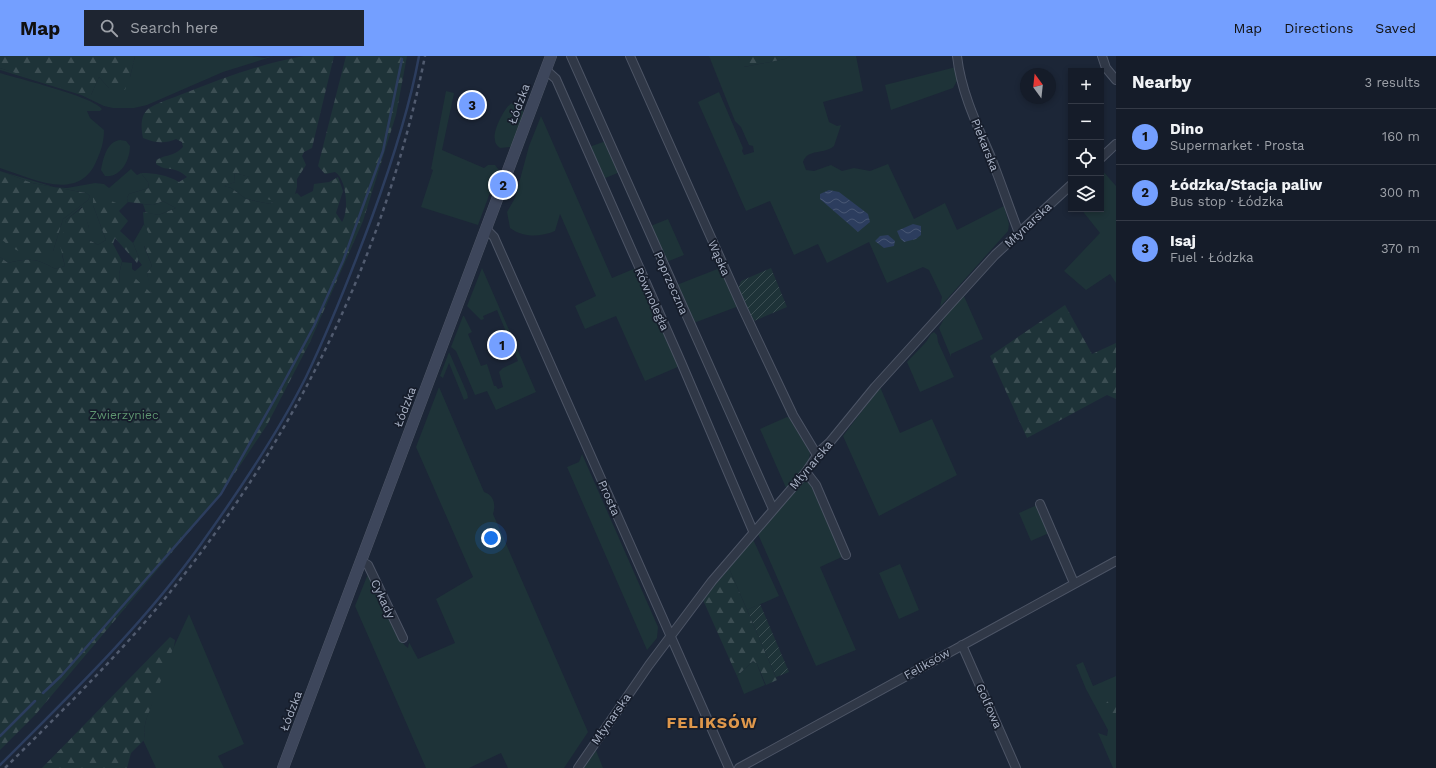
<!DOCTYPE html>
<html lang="en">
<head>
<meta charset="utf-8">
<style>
  :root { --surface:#151c29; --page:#1e2531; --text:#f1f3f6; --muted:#9da1a8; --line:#343a46; --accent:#749fff }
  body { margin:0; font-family:"Work Sans",sans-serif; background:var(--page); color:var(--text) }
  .controls { position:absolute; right:12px; top:12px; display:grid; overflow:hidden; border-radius:0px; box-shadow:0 2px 6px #0003 }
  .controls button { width:36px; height:36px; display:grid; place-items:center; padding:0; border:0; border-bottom:1px solid var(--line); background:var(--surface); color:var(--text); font:20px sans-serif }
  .compass { position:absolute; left:1020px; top:12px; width:36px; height:36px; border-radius:50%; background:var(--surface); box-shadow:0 2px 6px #0003; rotate:345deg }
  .you { position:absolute; left:491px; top:482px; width:14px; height:14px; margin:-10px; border:3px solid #fff; border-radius:50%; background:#1a73e8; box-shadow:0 0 0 6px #1a73e833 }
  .badge { display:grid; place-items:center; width:26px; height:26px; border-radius:50%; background:var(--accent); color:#111; font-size:13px; font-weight:700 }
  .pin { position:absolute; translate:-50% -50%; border:2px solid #fff; box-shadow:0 1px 4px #0006 }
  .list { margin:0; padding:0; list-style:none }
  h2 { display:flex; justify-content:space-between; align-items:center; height:52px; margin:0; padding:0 16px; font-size:17px }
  h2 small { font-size:13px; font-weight:400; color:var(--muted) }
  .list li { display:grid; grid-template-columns:26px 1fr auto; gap:12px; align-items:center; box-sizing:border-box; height:56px; padding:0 16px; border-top:1px solid var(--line) }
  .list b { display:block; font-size:15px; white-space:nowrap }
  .list p { margin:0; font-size:13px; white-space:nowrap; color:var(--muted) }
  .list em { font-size:13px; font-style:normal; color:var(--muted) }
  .icon { flex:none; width:22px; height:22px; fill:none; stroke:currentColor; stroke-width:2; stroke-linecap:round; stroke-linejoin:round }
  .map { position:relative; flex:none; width:1116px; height:712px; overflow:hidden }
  header { display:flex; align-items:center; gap:24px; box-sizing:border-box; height:56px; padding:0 20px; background:var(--accent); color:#111 }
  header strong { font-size:19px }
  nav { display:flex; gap:22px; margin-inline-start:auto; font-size:14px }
  .search { width:280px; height:36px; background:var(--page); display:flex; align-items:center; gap:10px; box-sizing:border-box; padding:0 14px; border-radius:0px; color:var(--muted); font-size:15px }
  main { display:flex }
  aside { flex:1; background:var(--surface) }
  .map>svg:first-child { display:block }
</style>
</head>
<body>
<header>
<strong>Map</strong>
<div class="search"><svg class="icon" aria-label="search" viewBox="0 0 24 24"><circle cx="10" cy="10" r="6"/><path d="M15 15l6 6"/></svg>Search here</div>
<nav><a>Map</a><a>Directions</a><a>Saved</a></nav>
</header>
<main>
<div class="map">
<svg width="1116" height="712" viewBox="0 0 1116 712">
  <defs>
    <pattern id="forest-firs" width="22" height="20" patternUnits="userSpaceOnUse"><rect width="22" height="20" fill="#1e3338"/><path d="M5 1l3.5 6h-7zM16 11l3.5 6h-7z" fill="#3c4e53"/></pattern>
    <pattern id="garden-furrows" width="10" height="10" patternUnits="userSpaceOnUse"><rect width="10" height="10" fill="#1e3338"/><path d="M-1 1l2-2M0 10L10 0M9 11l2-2" fill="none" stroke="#3c4e53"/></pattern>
    <pattern id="water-waves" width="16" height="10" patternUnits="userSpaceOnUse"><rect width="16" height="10" fill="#2c3d5e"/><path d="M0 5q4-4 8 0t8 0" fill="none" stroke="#485774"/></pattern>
  </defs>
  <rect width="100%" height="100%" fill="#1c2637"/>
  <path fill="#1e3338" d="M 135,0 L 252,0 L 264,2 L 274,0 L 223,16 L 147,49 L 134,52 L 113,52 L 104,50 L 81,39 L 0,14 L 0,12 L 91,39 L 99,21 L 109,32 L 130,21 Z
    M 709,0 L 738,0 L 744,11 L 785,3 L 790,0 L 856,0 L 863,35 L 823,46 L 829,66 L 837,70 L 841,69 L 834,90 C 824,99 808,92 803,106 L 806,114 L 814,115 L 831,109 L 842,115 L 854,112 L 870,115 L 888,108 L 914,163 L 945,147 L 957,174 L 1004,150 L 1009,168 L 1008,175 L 940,251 L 942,241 L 929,214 L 923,211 L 887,227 L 869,186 L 827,207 L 818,188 L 794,199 L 770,145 L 746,155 L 698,46 L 719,36 L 743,92 L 742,95 L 744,99 L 754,96 L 753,90 L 749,89 L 741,71 L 735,65 Z
    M 956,11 L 957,25 L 953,32 L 891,54 L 885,29 Z
    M 0,17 C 19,23 92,40 102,53 L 100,55 L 87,55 L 90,62 L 104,74 C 104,86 101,95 96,106 C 78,147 31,122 0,112 Z
    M 446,35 L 454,37 L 442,94 L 484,112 L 488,109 L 495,109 L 501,117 L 496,135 L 491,134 L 478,169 L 421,151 L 433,114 L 431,113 Z
    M 512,47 C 520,47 523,52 524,59 L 514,89 L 510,91 L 500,92 C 498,90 495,88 495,84 C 492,76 505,50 512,47 Z
    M 541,60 L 612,222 L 636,212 L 680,310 L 645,325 L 616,260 L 585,273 L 575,250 L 596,240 L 560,158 L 555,175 C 540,181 524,182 510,172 L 507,156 L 515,142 L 529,90 Z
    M 120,84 L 126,85 L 130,90 C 130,104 121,122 105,120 L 101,114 C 103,103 107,85 120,84 Z
    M 606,85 L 620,116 L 603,123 L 589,91 Z
    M 131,113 L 137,119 L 141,117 L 148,126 L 149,132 L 129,138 L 127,142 L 128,146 L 119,155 L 93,149 L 106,184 L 98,189 L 89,184 L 89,172 L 82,151 L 66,164 L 62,199 L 65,210 L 55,213 C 36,202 30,202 8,207 L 0,201 L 0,183 L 53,195 L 63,163 L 88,144 L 90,140 L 86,137 L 32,127 L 0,115 L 54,131 L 67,132 L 95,127 L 104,128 L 109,132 Z
    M 1101,113 L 1116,130 L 1116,227 L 1110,218 L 1086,234 L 1064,215 L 1100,177 L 1081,153 L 1101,153 Z
    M 234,117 L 251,121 L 278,142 L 270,148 L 246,143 L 231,132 L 223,130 L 235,126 Z
    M 163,145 L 176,152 L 159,159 L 146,157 L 143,148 L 153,149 Z
    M 668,163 L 684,199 L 664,207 L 648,171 Z
    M 144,168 L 156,190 L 144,190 L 152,210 L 147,217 L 152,237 L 120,228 L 119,218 L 122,206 L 132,207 L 132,213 L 135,215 L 142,209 L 138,204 L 139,202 L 133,187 Z
    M 709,189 L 739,250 L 691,268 L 674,230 L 720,212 Z
    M 482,212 L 536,336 L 496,354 L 487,335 L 475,339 L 456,295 L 451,291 L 463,260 L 464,260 L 472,276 L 468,278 L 481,310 L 487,308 L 494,330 L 496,330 L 498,333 L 503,331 L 499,316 L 503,312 L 518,305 L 497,254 L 483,260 L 484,263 L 481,264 L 467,250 Z
    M 963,238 L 983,283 L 951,298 L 951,301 L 939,272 L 946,259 Z
    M 934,276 L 937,279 L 938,286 L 954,321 L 920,336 L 907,306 L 926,286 L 931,278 Z
    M 449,296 L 467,337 L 468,342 L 464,344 L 449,307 L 443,322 L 440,320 Z
    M 439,331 L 484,436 C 494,439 496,449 493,458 L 588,676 L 564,712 L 508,712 L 501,697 L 469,712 L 426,712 L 355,550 L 368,518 C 375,533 396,584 408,592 L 409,587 L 404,577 L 418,603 L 455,587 L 436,543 L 473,521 L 416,391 Z
    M 880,331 L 900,377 L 932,363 L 957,419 L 879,460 L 843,380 Z
    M 787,361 L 791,362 L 810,397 L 808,409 L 787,434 L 760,373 Z
    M 582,398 L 658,571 L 657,582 L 647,594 L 567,411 L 579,406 Z
    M 807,420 L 844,500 L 820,511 L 856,594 L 816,610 L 758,478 Z
    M 1037,449 L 1049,477 L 1031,485 L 1019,457 Z
    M 752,481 L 779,540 L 747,554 L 728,510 Z
    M 900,508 L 919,554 L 899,563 L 879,517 Z
    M 189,558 L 244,688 L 218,700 L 224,712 L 156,712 L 143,684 L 145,683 L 144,673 L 146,664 L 164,612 Z
    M 753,605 L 757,608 L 765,629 L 744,638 L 737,620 Z
    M 1083,606 L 1093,630 L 1116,620 L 1116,712 L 1113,712 L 1098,677 L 1107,680 L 1108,674 L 1086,633 L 1076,609 Z
    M 595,692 L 603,712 L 582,712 Z"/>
  <path fill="url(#forest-firs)" fill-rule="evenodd" d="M 0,0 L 135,0 L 130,21 L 125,34 L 109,32 L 99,21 L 91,39 L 88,40 L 0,12 Z
    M 304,0 L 334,0 L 312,92 L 304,96 L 302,100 L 306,109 L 297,123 L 297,131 L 295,138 L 297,137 L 301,141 L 313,135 L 314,128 L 329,126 L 338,121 L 343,135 L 336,157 L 342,166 C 349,156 347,123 335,116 L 325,118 L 318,110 L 346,0 L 407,0 L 396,59 L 363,165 L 310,286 L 267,369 L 221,438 L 36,658 L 0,694 L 0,201 L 8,207 C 30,202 36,202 55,213 L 65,210 L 60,189 L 66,164 L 83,151 L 89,172 L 89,184 L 98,189 L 106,184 L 93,149 L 93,142 L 98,139 L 116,147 L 119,155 L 128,165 L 120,175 L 133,187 L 139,202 L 137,207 L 115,182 L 113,188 L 122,205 L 119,218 L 120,228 L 134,221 L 151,237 L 147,217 L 152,210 L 144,189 L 155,190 L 144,168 L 143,156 L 159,159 L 176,152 L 163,145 L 153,149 L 128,146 L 127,142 L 129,138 L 149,132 L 148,126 L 141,117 C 155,117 167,119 179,126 L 187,121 C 174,109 166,116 156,108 L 156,104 C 167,98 173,101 183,91 L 182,86 L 176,83 C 165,88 155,87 143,82 C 141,73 140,60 148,53 C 158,46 173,42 185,37 C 223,22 263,7 304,0 ZM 234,117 L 250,121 L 242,126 L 249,137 L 270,144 L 276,143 L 270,148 L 246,143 L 231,132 L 224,130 L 235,126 Z
    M 738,0 L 790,0 L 785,3 L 743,11 Z
    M 0,115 L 32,127 L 86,137 L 90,140 L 88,144 L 63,163 L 53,195 C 40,199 25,200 13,192 C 8,190 5,185 0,183 Z
    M 1065,249 L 1092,298 L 1116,287 L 1116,343 L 1107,339 L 1027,382 L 990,300 Z
    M 728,510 L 777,624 L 766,629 L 757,608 L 753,605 L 737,620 L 703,544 Z
    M 170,581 L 175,584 L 174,590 L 146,664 L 144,673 L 145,683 L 131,697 L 127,712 L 42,712 Z
    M 1108,645 L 1116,649 L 1116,669 C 1111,665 1105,655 1105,648 Z"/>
  <path fill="url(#garden-furrows)" d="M 771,212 L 787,251 L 754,265 L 738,233 L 741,225 Z
    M 760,548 L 789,616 L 776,621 L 747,554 Z"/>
  <path fill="url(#water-waves)" d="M 829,134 L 839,136 L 868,158 L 870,166 L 858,176 L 820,143 L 820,138 Z
    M 913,168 L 921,170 L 921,179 L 916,183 L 904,186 L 900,182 L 897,175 Z
    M 888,179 L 895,185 L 894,190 L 884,192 L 875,185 L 880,180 Z"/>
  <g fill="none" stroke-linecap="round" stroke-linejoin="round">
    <path stroke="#2c3d5e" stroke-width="2.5" d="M 43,637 L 61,620 L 221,438 L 277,339 L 314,270 L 343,205 L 383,95 L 402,3
      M 0,680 L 35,645
      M 0,709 C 70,639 143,569 201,488 C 239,435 277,379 306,321 C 331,269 352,215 372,161 C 391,109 409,55 419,0"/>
    <g stroke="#4d5566" stroke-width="10">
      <path id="street" d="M 571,0 L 773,453
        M 630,0 L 742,251 L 793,359 L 817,399
        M 957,0 C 961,35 976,67 990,99 C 1000,124 1009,151 1019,177
        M 1102,0 L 1106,12 L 1116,24
        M 546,14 L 556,23 L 681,306 L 753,475
        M 1101,102 L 1116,88
        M 486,173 L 494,181 L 729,712
        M 806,416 L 816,429 L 846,499
        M 1040,448 L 1074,527
        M 361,505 L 368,509 L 403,582
        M 962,589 L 1016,712
        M 578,712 L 649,609 L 712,525 L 806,416 L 820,395 L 830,386 L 875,331 L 995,199 L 1071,129
        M 739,712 L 1116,505"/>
    </g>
    <g stroke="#4d5566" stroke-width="12">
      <path id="secondary" d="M 283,712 L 551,0"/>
    </g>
    <use href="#street" stroke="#303847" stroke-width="8"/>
    <use href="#secondary" stroke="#3d465b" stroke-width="11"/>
    <path stroke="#515b6f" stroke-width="2.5" stroke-dasharray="4 4" stroke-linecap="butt" d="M 5,712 C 59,658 113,605 162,546 C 292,389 385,201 425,0"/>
  </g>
  <g text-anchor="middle" stroke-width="3.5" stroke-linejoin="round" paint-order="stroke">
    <g font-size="12" fill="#a9b2c5" stroke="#161d2b">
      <text transform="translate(519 48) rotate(-70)" y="4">Łódzka</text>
      <text transform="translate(985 89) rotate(68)" y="4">Piekarska</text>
      <text transform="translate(1028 169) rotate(-43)" y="4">Młynarska</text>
      <text transform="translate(719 202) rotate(66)" y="4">Wąska</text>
      <text transform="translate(671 227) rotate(66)" y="4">Poprzeczna</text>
      <text transform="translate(652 243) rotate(66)" y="4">Równoległa</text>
      <text transform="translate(405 351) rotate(-69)" y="4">Łódzka</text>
      <text transform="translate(811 409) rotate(-50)" y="4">Młynarska</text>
      <text transform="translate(609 442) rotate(66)" y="4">Prosta</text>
      <text transform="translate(383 543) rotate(65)" y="4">Cykady</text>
      <text transform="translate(927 608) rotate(-29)" y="4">Feliksów</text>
      <text transform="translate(989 650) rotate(66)" y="4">Golfowa</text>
      <text transform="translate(291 655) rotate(-69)" y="4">Łódzka</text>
      <text transform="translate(611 663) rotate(-55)" y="4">Młynarska</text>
    </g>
    <g font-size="12" fill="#5f9771" stroke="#161d2b">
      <text x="124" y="363">Zwierzyniec</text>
    </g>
    <g font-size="16" font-weight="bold" letter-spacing="1" fill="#de974b" stroke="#161d2b">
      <text x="712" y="672">FELIKSÓW</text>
    </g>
  </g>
</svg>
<div class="controls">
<button>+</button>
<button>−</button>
<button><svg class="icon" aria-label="locate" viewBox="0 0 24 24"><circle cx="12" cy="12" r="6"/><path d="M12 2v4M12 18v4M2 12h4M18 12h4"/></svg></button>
<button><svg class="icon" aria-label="layers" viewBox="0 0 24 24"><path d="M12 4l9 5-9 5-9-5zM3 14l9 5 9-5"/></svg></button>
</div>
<svg class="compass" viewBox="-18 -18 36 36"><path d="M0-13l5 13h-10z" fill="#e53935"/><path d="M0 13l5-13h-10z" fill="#9da1a8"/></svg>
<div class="you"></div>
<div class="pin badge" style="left:502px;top:289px">1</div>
<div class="pin badge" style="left:503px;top:129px">2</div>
<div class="pin badge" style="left:472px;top:49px">3</div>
</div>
<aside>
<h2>Nearby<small>3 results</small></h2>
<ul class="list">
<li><span class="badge">1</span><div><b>Dino</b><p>Supermarket · Prosta</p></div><em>160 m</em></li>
<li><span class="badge">2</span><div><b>Łódzka/Stacja paliw</b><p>Bus stop · Łódzka</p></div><em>300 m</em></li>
<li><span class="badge">3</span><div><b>Isaj</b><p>Fuel · Łódzka</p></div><em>370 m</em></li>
</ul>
</aside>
</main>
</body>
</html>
